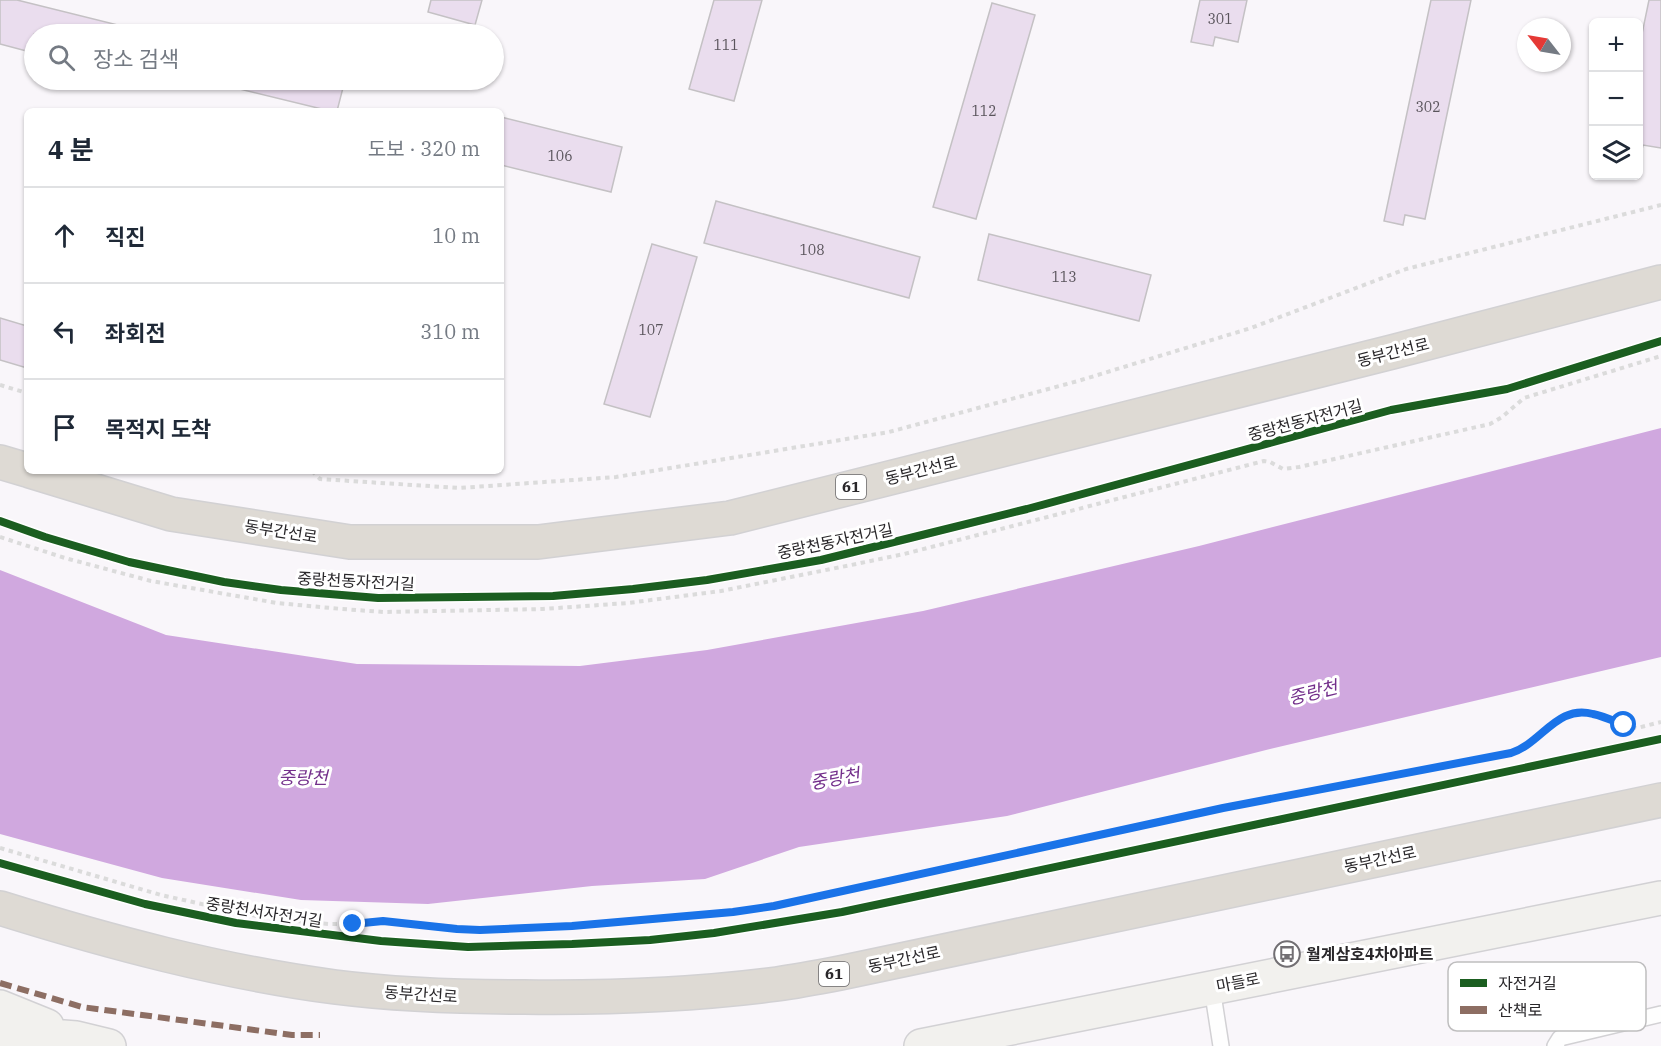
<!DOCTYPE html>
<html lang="ko">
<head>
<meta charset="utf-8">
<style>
  :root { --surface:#fff; --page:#f2f2f3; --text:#1f2937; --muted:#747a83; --line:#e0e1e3 }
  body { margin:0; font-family:"IBM Plex Serif","Noto Sans KR",serif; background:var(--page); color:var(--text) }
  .controls { position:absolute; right:18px; top:18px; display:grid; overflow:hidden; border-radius:9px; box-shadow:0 2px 4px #0004 }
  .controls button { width:54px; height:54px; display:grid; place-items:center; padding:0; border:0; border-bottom:2px solid var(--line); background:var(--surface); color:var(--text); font:30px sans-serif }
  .compass { position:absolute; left:1517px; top:18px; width:54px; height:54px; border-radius:50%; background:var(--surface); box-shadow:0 2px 4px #0004; rotate:301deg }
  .stop { position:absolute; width:18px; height:18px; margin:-14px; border:4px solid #1a73e8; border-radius:50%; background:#fff }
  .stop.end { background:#1a73e8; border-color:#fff; box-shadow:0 2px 6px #0008 }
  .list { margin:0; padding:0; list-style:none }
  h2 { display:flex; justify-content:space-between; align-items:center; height:78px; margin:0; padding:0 24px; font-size:26px }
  h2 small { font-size:20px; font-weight:400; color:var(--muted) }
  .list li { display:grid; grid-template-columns:39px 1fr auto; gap:18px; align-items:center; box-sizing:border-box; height:96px; padding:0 24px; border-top:2px solid var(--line) }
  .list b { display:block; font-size:22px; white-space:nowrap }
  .list em { font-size:20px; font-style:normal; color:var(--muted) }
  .icon { flex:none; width:33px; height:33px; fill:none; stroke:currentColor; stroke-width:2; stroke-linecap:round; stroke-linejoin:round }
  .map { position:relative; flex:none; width:1661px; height:1046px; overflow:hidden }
  .search { position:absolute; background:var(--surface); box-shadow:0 2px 4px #0004; left:24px; top:24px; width:480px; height:66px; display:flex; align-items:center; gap:15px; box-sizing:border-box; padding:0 21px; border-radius:33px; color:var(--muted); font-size:22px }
  .panel { position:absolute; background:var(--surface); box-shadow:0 2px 4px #0004; left:24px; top:108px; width:480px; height:366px; border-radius:9px }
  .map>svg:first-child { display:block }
</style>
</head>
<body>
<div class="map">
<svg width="1661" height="1046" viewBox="0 0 1661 1046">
  <rect width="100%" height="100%" fill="#f9f6fa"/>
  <path fill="#d0a8df" d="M 1661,428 L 1661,657 L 1266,750 L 1007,816 L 799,847 L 705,879 L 592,886 L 428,904 L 301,900 L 162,878 L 0,834 L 0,570 L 166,635 L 357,664 L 580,666 L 707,650 L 923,611 L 1199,546 Z"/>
  <path fill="#eaddee" stroke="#c4c1c4" stroke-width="1.5" d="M 0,0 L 17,0 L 138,30 L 137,34 L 34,34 L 34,53 L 0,44 Z
    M 431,0 L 482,0 L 475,25 L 428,12 Z
    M 714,0 L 762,0 L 734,101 L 689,89 Z
    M 1200,0 L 1247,0 L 1238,42 L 1215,37 L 1213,46 L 1191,42 Z
    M 1431,0 L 1471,0 L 1425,219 L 1405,215 L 1403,225 L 1384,221 Z
    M 1649,0 L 1661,0 L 1661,148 L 1643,145 L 1641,154 L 1638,154 L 1638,53 Z
    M 992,3 L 1035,15 L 976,219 L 933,207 Z
    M 186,27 L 217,34 L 184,34 Z
    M 203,80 L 345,80 L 337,111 L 330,111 Z
    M 501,117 L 622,147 L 611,192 L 501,165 Z
    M 716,201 L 920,257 L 909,298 L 704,243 Z
    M 989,234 L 1151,275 L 1139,321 L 978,280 Z
    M 652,244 L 697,257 L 650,417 L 604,404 Z
    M 0,318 L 27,326 L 27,368 L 0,360 Z"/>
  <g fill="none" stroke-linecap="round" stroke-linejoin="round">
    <g stroke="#d2d1d4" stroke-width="18">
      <path id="service" d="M 1212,988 L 1221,1046
        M 1555,1046 L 1560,1038 L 1661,1014"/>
    </g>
    <g stroke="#d2d1d4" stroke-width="36">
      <path id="secondary" d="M 0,1007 L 47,1026
        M 0,1032 L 76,1038 L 109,1046
        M 921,1046 L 1661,898"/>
    </g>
    <g stroke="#d2d1d3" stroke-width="36">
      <path id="trunk" d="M 0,462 L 27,470
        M 30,471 L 171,514 L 350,542 L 538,542 L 730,518 L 1392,352 L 1661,282
        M 0,908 C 109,942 221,972 335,987 C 398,995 461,997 524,997 C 609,998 694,995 777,984 C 798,981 819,977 840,973 L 1661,800"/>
    </g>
    <path stroke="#dbdbdb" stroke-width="4" stroke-dasharray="4.5 4.5" stroke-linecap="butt" d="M 0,385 L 27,393
      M 312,471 L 320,479 L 459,488 L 616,477 L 889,432 L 1078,381 L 1251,328 L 1406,269 L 1661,205
      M 0,537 L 65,558 L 151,581 L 277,603 L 342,609 L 384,612 L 543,609 L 628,603 L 721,591 L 851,565 L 904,554 L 1264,461 L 1270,462 L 1283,469 L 1299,467 L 1490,424 L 1502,417 L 1524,398 L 1661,356
      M 0,848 L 161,895 L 265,918 L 329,924 L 353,924 L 374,920 L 480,929 L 572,926 L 733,912 L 774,906 L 1223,808 L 1511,753 C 1541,743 1556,705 1591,713 C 1605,716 1618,723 1631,727 L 1637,728 L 1661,722"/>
    <use href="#service" stroke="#fefefe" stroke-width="15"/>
    <use href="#secondary" stroke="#f2f1ee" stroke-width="33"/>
    <use href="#trunk" stroke="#dedad4" stroke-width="33"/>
    <path stroke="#8d6e63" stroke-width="6" stroke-dasharray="12 6" stroke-linecap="butt" d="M 0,983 L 82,1007 L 292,1035 L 320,1035"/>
    <g stroke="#fff" stroke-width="11">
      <path id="cycleway" d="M 0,521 L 45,537 L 129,562 L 224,582 L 281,590 L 378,598 L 553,596 L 633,589 L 707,580 L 821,560 L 910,538 L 1027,509 L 1391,410 L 1507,389 L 1661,341
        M 0,863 L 145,904 L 236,923 L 381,941 L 468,947 L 572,944 L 650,940 L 714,933 L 842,912 L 1661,739"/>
    </g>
    <use href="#cycleway" stroke="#1b5e20" stroke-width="8"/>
  </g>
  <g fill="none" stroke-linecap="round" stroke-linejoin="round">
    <path stroke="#1a73e8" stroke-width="8" d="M 353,924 L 383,921 L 457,929 L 480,930 L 572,926 L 733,912 L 774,906 L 1223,808 L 1511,753 C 1542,743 1557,704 1593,714 C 1603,716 1614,721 1624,725"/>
  </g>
  <defs>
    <g id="bus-ring" transform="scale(1.35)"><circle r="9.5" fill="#fff" stroke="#726f73" stroke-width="1.5"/><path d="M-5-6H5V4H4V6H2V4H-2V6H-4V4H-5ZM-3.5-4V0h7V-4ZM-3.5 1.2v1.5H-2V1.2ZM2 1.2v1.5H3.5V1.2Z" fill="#726f73"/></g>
  </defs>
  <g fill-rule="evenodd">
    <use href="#bus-ring" x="1287" y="954"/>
  </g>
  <g text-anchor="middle" stroke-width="6" stroke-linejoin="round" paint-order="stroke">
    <g font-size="14" fill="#59545b">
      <text x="1220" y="24">301</text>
      <text x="726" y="50">111</text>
      <text x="1428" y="112">302</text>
      <text x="984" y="116">112</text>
      <text x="560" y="161">106</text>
      <text x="812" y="255">108</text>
      <text x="1064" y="282">113</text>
      <text x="651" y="335">107</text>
    </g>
    <g fill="#fff" stroke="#69686a" stroke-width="1.5">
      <rect x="836" y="475" width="30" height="24" rx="4.5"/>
      <rect x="819" y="962" width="30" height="24" rx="4.5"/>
    </g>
    <g font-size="15" font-weight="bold" fill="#29272a">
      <text x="851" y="492">61</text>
      <text x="834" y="979">61</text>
    </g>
    <g font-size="16" fill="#29272a" stroke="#fff">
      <text transform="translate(1393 352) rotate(-14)" y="6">동부간선로</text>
      <text transform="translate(1305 420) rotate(-15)" y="6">중랑천동자전거길</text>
      <text transform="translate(921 470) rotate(-14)" y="6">동부간선로</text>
      <text transform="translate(281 531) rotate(9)" y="6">동부간선로</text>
      <text transform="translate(835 541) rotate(-12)" y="6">중랑천동자전거길</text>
      <text transform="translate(356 581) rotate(3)" y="6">중랑천동자전거길</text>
      <text transform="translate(1380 859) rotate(-12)" y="6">동부간선로</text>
      <text transform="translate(264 912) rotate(9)" y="6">중랑천서자전거길</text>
      <text transform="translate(904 959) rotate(-12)" y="6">동부간선로</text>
      <text transform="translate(1238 982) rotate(-11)" y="6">마들로</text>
      <text transform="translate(421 994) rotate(4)" y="6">동부간선로</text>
    </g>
    <g font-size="16" font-weight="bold" fill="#29272a" stroke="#fff" text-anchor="start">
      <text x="1306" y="960">월계삼호4차아파트</text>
    </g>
    <g font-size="18" font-style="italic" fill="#732f8b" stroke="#fff">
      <text transform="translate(1313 693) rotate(-14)" y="6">중랑천</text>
      <text x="303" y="784">중랑천</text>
      <text transform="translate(835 779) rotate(-10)" y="6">중랑천</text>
    </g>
  </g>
  <rect x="1448" y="962" width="198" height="69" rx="9" fill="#fff" stroke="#bfbebf" stroke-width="1.5"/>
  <rect x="1460" y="979" width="27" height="8" fill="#1b5e20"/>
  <rect x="1460" y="1006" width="27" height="8" fill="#8d6e63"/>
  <g font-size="16" fill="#29272a">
    <text x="1498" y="989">자전거길</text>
    <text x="1498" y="1016">산책로</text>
  </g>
</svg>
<div class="controls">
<button>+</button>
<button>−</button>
<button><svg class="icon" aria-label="layers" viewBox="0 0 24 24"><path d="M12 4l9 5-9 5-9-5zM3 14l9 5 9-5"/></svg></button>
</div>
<svg class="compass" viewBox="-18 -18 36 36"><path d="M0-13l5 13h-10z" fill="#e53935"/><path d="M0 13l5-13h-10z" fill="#747a83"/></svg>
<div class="stop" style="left:1624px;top:725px"></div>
<div class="stop end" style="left:353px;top:924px"></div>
<div class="search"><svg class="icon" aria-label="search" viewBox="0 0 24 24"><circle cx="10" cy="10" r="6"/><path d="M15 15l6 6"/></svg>장소 검색</div>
<section class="panel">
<h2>4 분<small>도보 · 320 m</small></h2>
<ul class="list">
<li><svg class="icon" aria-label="ahead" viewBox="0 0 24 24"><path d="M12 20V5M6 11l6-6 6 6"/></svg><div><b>직진</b></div><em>10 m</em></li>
<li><svg class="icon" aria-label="left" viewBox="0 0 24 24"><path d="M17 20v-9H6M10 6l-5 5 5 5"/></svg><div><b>좌회전</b></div><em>310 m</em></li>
<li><svg class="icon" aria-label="arrive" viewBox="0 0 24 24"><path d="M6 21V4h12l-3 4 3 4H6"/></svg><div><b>목적지 도착</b></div></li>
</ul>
</section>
</div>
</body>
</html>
